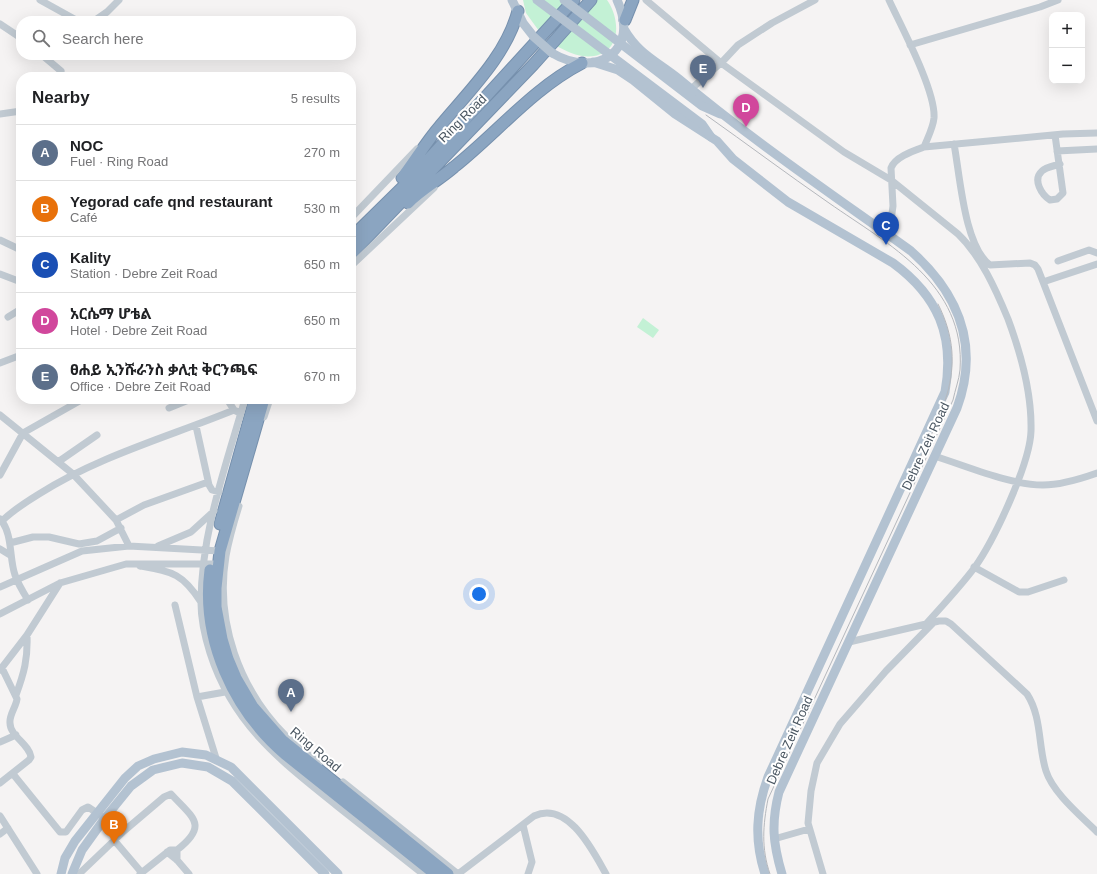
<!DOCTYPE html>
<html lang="en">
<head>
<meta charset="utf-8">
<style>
  :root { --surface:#fff; --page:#f2f2f2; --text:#202124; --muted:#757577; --line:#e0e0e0; --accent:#d93025 }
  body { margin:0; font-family:Helvetica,"Noto Sans Ethiopic",sans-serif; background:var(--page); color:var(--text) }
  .controls { position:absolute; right:12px; top:12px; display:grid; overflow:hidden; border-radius:8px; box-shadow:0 4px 16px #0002 }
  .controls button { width:36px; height:36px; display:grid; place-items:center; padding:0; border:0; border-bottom:1px solid var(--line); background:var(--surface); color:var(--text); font:20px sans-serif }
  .you { position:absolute; left:479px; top:594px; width:14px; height:14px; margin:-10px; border:3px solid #fff; border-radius:50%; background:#1a73e8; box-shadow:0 0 0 6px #1a73e833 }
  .badge { display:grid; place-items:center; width:26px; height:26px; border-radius:50%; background:var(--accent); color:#fff; font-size:13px; font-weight:700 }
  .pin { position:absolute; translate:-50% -33px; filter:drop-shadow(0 1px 2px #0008) }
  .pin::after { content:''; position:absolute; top:21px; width:14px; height:12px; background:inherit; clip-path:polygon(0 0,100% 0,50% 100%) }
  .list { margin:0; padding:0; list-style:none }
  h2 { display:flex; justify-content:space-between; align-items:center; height:52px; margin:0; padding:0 16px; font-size:17px }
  h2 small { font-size:13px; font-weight:400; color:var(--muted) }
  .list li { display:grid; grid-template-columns:26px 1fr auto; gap:12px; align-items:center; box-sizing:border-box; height:56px; padding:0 16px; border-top:1px solid var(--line) }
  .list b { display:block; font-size:15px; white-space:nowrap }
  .list p { margin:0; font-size:13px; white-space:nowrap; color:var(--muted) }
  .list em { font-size:13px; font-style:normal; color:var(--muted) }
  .icon { flex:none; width:22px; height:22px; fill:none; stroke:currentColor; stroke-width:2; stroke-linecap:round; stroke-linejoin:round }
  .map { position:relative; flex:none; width:1097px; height:874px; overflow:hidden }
  .search { position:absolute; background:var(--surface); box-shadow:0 4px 16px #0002; left:16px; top:16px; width:340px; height:44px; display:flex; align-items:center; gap:10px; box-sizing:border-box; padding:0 14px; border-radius:16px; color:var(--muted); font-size:15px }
  .panel { position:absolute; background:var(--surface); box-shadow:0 4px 16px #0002; left:16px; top:72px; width:340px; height:332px; border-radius:16px }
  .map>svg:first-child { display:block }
</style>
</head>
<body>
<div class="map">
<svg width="1097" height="874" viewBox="0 0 1097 874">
  <rect width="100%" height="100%" fill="#f5f3f3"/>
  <path fill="#c3f1d5" d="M 523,0 L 566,0 L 539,31 L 526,13 Z
    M 593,0 L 607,0 C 620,18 622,51 594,56 C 580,58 567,52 555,45 Z
    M 643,318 L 659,330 L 653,338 L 637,327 Z"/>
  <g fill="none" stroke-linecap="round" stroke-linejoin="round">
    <g stroke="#7690ad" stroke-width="13">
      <path id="highway" d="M 625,20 L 633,0
        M 402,178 C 415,161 426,142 440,126 C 469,91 506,56 518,11
        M 408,203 C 422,189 439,180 454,167 C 497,133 532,89 582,63
        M 351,238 L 407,183 L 574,0
        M 351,254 L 533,65 L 591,0
        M 264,399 L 220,551 L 216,588 L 216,607 L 222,639 L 228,659 L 236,678 L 253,707 L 282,740 L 448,874
        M 220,524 L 255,399
        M 210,570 C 201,639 233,710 286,755 L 435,874"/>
    </g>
    <path stroke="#c1cad2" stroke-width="7" d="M 40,0 L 78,21
      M 646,0 L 721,63 L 844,152 L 891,180 L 958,234 C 981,256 996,290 1008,319 C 1021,354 1032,394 1031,431 C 1030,464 994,540 975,567 C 960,587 942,606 926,624
      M 889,0 C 901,26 936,91 934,118 C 933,128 928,137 924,147
      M 94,21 L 107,12 L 119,0
      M 0,24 L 21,38
      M 910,45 L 1040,7 L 1058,0
      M 42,55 L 61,71
      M 691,89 L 723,61 L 738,45 L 772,23 L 815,0
      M 0,114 L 21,111
      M 1055,135 L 1063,193 L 1057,199 L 1050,200 C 1042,195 1032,180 1042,171 C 1046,167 1054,166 1060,164
      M 954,144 C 960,175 964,246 990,265 L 1030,263 L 1035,265 L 1038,269 L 1097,421
      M 1057,151 L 1097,149
      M 351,218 L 417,149
      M 889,235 L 893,206 L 891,168 C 895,157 913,151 924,147 L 1063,134 L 1097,133
      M 0,240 L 21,250
      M 1058,261 L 1089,250 L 1097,253
      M 351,266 L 434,188
      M 0,274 L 21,282
      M 1043,282 L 1097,264
      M 8,317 L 21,309
      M 0,363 L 21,355
      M 227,399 L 234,410 L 238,412
      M 245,399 C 226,465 201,533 201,603 C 201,619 205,637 210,653 C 233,725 281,761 337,806 C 366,829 394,851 423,874
      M 169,408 L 191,399
      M 0,415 L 73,474 L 116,520 L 129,546
      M 264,417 L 270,399
      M 196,426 L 209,485 L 212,490 L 219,492
      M 934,456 C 967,466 1010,485 1043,485 C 1061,485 1080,479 1097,473
      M 58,462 L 97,435
      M 0,475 L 23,433 L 83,399
      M 239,506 C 234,522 229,539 226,556 C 215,621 239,689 286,736 C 296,746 308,754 319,763
      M 0,519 C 13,533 9,558 15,575 C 18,584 23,592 28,600
      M 116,520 L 144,505 L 208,482
      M 2,521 C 13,510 26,502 39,494 C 99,456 168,437 234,410
      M 10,543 L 33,537 L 49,537 L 79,544 L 97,541 L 121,528
      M 158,546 L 191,532 L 214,511
      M 0,549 L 10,555
      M 140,566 C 173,572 182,573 201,602
      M 974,567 L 1019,592 L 1028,592 L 1064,580
      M 0,587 L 82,551 L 129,546 L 220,551
      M 175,605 L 197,697 L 216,758
      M 0,614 L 60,583 L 126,564 L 218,564
      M 849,642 L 939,621 L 946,621 L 951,624 L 1027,694 C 1042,717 1038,746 1046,771 C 1053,793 1081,816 1097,832
      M 0,670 L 27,635 L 60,583
      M 16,695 C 24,673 28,659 27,635
      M 197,697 L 225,692
      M 0,742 L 16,735
      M 13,774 L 60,832 L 66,832 L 82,810 L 88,807 L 124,831 L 79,874
      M 343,782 L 458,874
      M 0,783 L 29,760 L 31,757 C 29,744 10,736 10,723 C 9,715 16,707 17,699 L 2,668
      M 0,816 L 37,874
      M 523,825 L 532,862 L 528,874
      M 124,831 L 164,797 L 171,794 C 193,818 209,825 177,850
      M 0,834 L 8,828
      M 774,839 L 809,829
      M 114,840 L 142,873
      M 167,852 L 177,860 L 189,874
      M 140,874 L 170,850 L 177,850 L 177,860
      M 458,874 L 534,816 C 568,800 593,851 606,874
      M 823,874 L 808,823 L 811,791 L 817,763 L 840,724 L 886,671 L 933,623"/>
    <path stroke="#b3c2d1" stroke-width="9" d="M 512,0 L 523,23 L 534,37
      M 624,29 C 638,54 658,62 679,79 C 753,141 833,195 911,251 C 959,294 980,345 957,408 L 779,792 C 771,823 773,844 782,874
      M 552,53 C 596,79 641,52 617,0
      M 593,62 L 618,70 L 633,80 L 675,114 L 717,141 L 733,159 L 788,202 L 893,263 C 938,296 955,336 945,392 L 768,777 C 756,810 754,840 765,874
      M 61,874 L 65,858 L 75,841 L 125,778 L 138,766 L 154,759 L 182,752 L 206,755 L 231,767 L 338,874
      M 72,874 L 82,850 L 105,818 L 131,786 L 153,770 L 182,763 L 208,767 L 232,781 L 325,874"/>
    <use href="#highway" stroke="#8ba5c1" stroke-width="11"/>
    <path stroke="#b5b8bd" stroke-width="1" d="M 706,115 C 747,144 787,174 829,203 C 889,245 966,284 960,370 C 959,380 955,390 953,400 L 768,799 C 763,825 761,848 770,874
      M 910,479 C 938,418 972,371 938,304"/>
    <path stroke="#b3c2d1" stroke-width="9" d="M 537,0 L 702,124 L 711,137
      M 564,0 L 702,106 L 720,114
      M 534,37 L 552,53"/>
  </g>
  <g text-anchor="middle" stroke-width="4" stroke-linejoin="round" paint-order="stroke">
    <g font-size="13" fill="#4a5661" stroke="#fff">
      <text transform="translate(462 118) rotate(-45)" y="5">Ring Road</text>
      <text transform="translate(925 446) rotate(-65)" y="5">Debre Zeit Road</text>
      <text transform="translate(789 740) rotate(-66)" y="5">Debre Zeit Road</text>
      <text transform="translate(316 749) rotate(40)" y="5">Ring Road</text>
    </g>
  </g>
</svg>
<div class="controls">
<button>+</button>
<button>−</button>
</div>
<div class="you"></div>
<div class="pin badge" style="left:291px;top:712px;background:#5c6f8a">A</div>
<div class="pin badge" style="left:114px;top:844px;background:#e8710a">B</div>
<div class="pin badge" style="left:886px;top:245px;background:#1a4fb4">C</div>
<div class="pin badge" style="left:746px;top:127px;background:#d1479c">D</div>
<div class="pin badge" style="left:703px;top:88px;background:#5c6f8a">E</div>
<div class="search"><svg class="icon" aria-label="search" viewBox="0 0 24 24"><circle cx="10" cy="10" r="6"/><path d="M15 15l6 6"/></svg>Search here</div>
<section class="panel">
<h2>Nearby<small>5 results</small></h2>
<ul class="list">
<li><span class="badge" style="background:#5c6f8a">A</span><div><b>NOC</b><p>Fuel · Ring Road</p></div><em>270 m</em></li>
<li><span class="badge" style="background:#e8710a">B</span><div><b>Yegorad cafe qnd restaurant</b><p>Café</p></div><em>530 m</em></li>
<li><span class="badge" style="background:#1a4fb4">C</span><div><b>Kality</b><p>Station · Debre Zeit Road</p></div><em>650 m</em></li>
<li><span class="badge" style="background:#d1479c">D</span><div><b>አርሴማ ሆቴል</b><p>Hotel · Debre Zeit Road</p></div><em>650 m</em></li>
<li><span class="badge" style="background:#5c6f8a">E</span><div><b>ፀሐይ ኢንሹራንስ ቃሊቲ ቅርንጫፍ</b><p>Office · Debre Zeit Road</p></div><em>670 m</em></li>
</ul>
</section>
</div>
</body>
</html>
